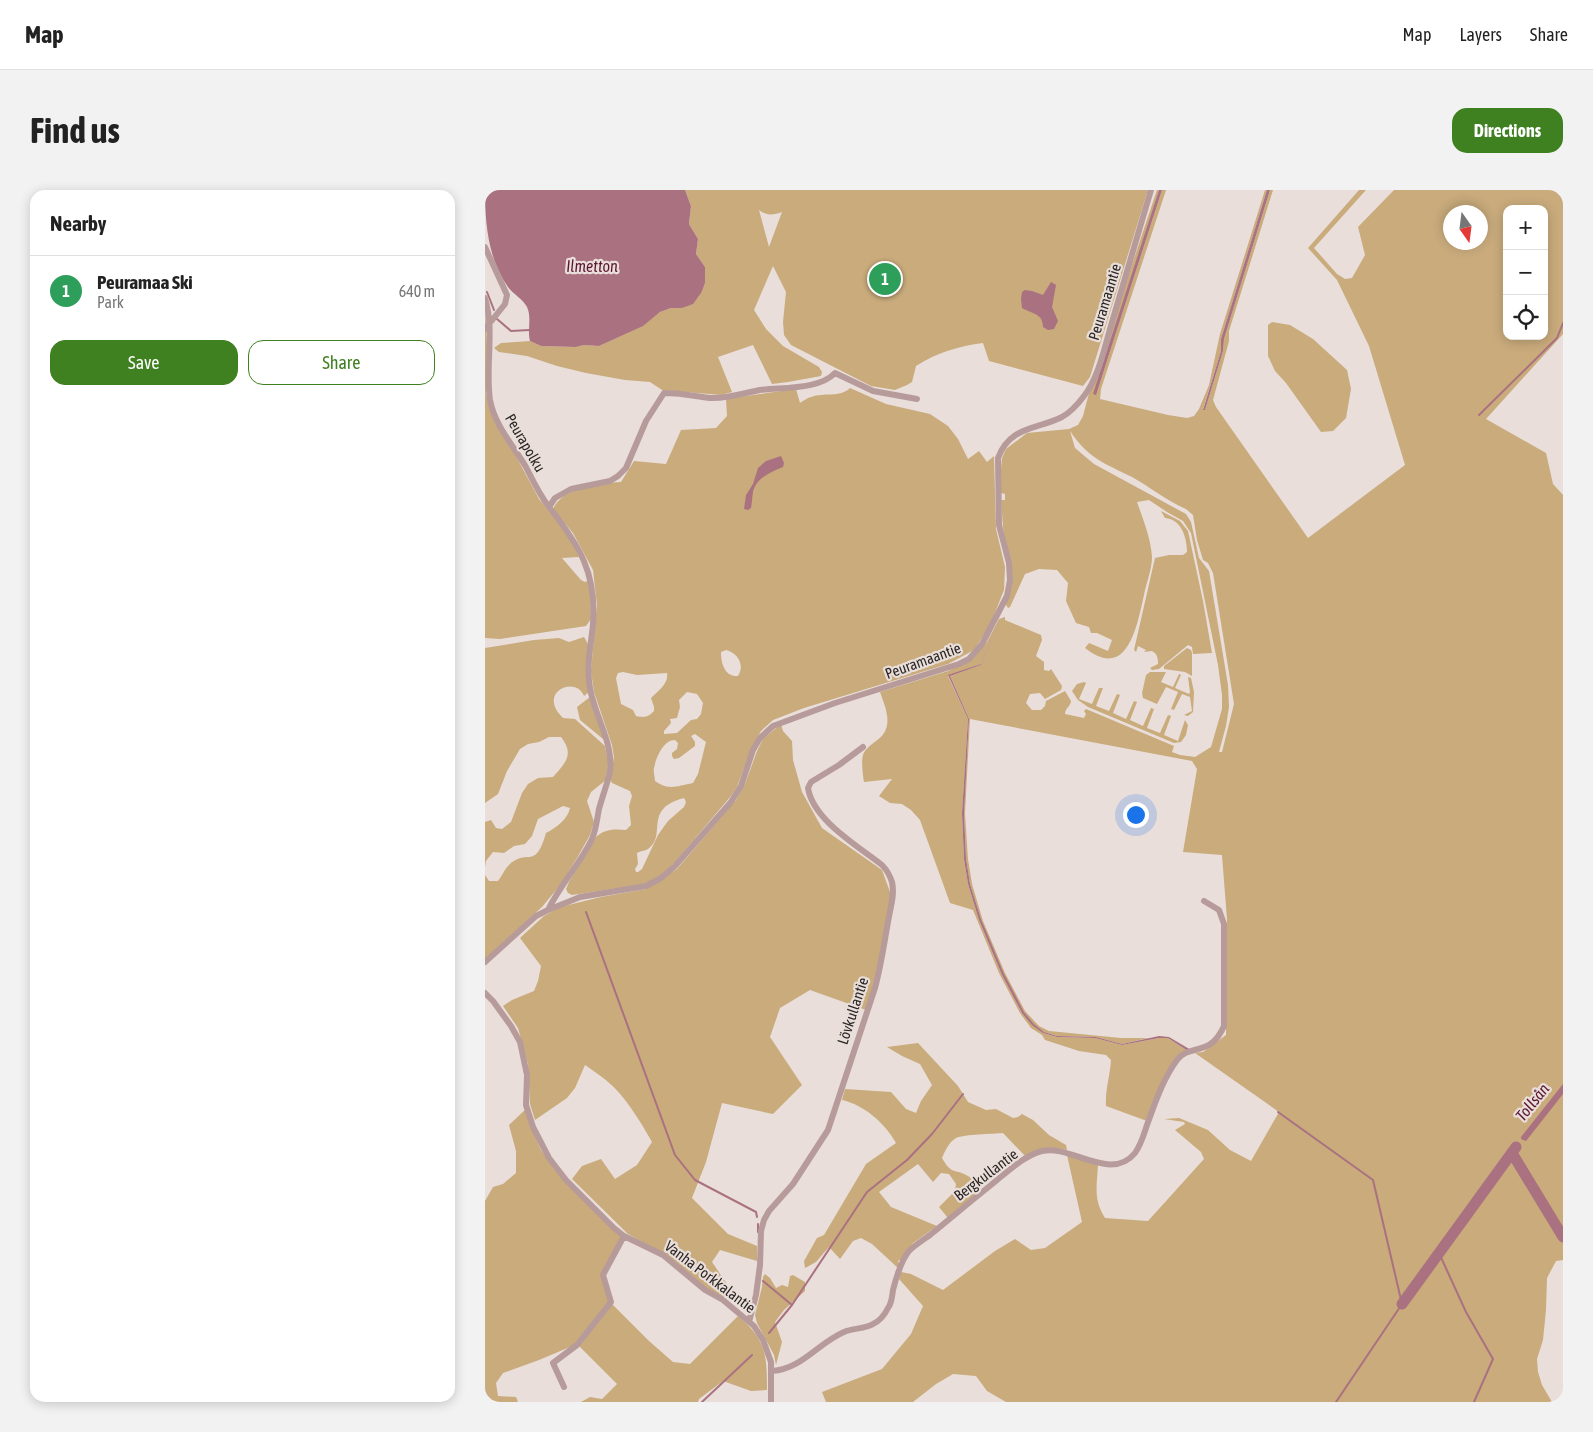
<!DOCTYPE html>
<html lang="en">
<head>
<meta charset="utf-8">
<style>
  :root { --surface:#fff; --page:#f2f2f2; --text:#222; --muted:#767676; --line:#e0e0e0; --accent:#3f8020 }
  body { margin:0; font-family:"Asap Condensed",sans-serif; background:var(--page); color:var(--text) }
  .controls { position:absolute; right:15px; top:15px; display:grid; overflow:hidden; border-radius:10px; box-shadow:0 2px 12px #0003 }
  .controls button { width:45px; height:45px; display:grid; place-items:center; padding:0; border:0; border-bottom:1px solid var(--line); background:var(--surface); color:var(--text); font:25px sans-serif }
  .compass { position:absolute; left:958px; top:15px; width:45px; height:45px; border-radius:50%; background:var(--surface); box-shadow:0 2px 12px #0003; rotate:166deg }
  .you { position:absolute; left:650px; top:624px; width:18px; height:18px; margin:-12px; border:4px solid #fff; border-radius:50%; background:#1a73e8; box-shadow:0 0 0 8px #1a73e833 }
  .badge { display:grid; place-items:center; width:32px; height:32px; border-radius:50%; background:var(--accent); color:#fff; font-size:16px; font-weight:700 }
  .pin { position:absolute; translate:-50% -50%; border:2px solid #fff; box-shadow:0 1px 5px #0006 }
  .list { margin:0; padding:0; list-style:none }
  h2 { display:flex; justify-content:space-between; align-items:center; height:65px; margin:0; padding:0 20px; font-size:21px }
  h2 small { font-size:16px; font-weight:400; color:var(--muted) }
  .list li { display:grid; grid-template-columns:32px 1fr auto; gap:15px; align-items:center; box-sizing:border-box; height:70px; padding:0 20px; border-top:1px solid var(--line) }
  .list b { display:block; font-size:19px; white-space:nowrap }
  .list p { margin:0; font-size:16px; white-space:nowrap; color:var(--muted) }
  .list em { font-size:16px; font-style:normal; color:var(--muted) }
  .actions { display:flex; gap:10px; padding:15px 20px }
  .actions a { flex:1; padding:11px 0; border:1px solid var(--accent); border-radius:15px; text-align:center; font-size:18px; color:var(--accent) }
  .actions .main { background:var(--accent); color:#fff }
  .icon { flex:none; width:28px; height:28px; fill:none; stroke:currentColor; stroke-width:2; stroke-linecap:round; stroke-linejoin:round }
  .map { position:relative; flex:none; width:1078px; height:1212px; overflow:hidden; border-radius:15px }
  header { display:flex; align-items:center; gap:30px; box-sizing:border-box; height:70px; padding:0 25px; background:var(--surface); border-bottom:1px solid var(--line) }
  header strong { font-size:24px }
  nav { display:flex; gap:28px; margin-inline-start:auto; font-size:18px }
  .intro { display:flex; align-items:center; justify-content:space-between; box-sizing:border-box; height:120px; padding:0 30px }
  h1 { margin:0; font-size:35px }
  .button { padding:12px 22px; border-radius:15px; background:var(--accent); color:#fff; font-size:18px; font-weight:700 }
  main { display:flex; gap:30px; padding:0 30px }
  aside { flex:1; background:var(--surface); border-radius:15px; box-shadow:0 2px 12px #0003 }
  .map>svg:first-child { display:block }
</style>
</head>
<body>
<header>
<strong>Map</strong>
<nav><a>Map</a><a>Layers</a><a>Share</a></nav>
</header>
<div class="intro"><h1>Find us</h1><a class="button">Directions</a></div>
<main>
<aside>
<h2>Nearby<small></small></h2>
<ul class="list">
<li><span class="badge" style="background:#2e9e5b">1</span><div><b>Peuramaa Ski</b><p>Park</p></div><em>640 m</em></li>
</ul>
<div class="actions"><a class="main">Save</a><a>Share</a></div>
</aside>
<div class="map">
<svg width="1078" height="1212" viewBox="0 0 1078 1212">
  <rect width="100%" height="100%" fill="#e9deda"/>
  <path fill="#c9ab7c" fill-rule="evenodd" d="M 200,0 L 663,0 L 605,187 L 598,196 L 504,171 L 498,153 C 474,156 451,163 431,176 L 427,192 L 422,195 L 410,200 L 386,196 L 306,155 L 299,145 L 298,132 L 301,102 L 288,76 L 269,120 L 281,139 L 298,156 L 334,177 L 337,182 L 336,186 L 303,192 L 287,194 L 268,155 L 233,167 L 247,202 L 236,205 L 177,200 L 165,192 L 140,190 L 101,183 L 72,176 L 42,166 L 14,162 L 9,158 L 16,153 L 45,151 L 56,156 L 91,157 L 99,155 L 114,156 L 157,136 L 175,122 L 186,118 L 197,118 L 213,107 L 220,93 L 220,77 L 211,64 L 213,49 L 204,34 L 206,16 ZM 274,20 C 281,26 289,25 297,22 L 284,57 Z
    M 672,0 L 674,0 L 611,205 L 677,0 L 681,0 L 616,199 L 615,209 L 683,225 L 702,228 L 709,226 L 714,219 L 724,195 L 735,144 L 780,0 L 782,0 L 736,149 L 736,161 L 718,219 L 720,220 L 738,161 L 739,149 L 785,0 L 788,0 L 744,141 L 744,151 L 728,210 L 731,217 L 823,348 L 920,275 L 884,156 L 852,90 L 823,58 L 874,0 L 881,0 L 829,58 L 852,84 L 860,89 L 867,88 L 880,65 L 873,37 L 909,0 L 1078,0 L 1078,144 L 1001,229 L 1061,263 L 1068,294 L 1078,305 L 1078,1070 L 1071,1071 L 1062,1088 L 1061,1120 L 1058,1150 L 1052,1169 L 1053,1182 L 1057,1195 L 1067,1212 L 521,1212 L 502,1201 L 491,1186 L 468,1184 L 451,1194 L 428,1212 L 341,1212 L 337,1202 L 397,1179 L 426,1144 L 438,1116 L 414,1089 L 416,1082 L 426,1084 L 458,1100 L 510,1061 L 530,1049 L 546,1060 L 560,1058 L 597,1032 L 582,965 L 613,975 C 612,996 608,1009 620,1028 L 663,1031 L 719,969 L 716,962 L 690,940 L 700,934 L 699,932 L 679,929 L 694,928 L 723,940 L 745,960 L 766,971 L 794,922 L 710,863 L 718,862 L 741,845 L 742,729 L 737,665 L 698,662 L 712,579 L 707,571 L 485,529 L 480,623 L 483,669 L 487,694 L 498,731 L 520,783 L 540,821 L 554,836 L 564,841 L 636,848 L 663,848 L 637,854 L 611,847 L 572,846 L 559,842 L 549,834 L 539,822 L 519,785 L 496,729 L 485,694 L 481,668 L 479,623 L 484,529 L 465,486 L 496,475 L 515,430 L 496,474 L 463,486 L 483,529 L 477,623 L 479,669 L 483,694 L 494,730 L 517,785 L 537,823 L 558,843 L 572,847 L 610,848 L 637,855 L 674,848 L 683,848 L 703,861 L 692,868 L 662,931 L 621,916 C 620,900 625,886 626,870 L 621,865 L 594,861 L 560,850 L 557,845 L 546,838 L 535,823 L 514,783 L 488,720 L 465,713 L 435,630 L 426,620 L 417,614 L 405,613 L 394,606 L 407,589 L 379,592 C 378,585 376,572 378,565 C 380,559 386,555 391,551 C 410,538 401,519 395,502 L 463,481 L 488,468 L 502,452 L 514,429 L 520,427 L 520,430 L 556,445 L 557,450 L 551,466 L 559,472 L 559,480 L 564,481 L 566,479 L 577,496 L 576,500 L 560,509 L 555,503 L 545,504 L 541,513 L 547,520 L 556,520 L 560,516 L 561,511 L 580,501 L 586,511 C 586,516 580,518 580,524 L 599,528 L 601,524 L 599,521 L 601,519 L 689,556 L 687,562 L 695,565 L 710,567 L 726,557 L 737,519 L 737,505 L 733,475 L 706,343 L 698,331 L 682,322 L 664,310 L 652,312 C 658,329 666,349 667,367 C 667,379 661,394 659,405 C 652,435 643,492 600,458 L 604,453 L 623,461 L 627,450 L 612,443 L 606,443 L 604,437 L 591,433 L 581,411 L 583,393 L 572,380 L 554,379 L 540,384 L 525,417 L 523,418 L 520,413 L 527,394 L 518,337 L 516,310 L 520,310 L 520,304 L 516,303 L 516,279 L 517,268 L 521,259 L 542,243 L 584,239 L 593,235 L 598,226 L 604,203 ZM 1022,19 L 1059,19 L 1059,146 L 1022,146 ZM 966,22 L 996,22 L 996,52 L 966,52 ZM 585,241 C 604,269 619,273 647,287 C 665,297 682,311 701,319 L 708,325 L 712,350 L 718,370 L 723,373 L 728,383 L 749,514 L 737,562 L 734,562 L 741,536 L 744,517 L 743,495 L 724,381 L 714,368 L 706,332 L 701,324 L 609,274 L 590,258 Z
    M 0,114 L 2,156 L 1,203 L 4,216 L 54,309 L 83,344 L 94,367 L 77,368 L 96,390 L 100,392 L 105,390 L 106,429 L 101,436 L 15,449 L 0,448 Z
    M 787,132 L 805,135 L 828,149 L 862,180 L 866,199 L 861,228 L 848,241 L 836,242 L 801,193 L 790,181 L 783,166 L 783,135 Z
    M 365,198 L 401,214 L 445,224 L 463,236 L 473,249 L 483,269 L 494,261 L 502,272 L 509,266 L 511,339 L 520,377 L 519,400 L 505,435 L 489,460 L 463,474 L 319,518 L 288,530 L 276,541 L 266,559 L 252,597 L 246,606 L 190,672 L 174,687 L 160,694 L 87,705 L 83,703 L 81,699 L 84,692 L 110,648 C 119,639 129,639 141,640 L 146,635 L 144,616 L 147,606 L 145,601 L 127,593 L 125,589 L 129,567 L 127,555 L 109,502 L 106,481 L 112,415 L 108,380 L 88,343 L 68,319 C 78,297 114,293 136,292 L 149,271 L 181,274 L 196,240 L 231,238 L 242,226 L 241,209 L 311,199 L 315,213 C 318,211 322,208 326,207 C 339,202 355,208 365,198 ZM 241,460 C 253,463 260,475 253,486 C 240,487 236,474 236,462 ZM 138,482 L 152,485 L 182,483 C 184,494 173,501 166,508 L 169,517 L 169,521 C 163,527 160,528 151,526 L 148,520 L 136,514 L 131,488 L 133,483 ZM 202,502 L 212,504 L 218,513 L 216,524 L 212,529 L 206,530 L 192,543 L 179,544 L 179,541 L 186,533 L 185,529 L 192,528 L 195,517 L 194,510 ZM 210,544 L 221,552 L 213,584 L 208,593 C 192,596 184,601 170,591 C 170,587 168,582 169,578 C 171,568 178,550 190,550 L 193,553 L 192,559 L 187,563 L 187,566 L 189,569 L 194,568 L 210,556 L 210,552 L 206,546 ZM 199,608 L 201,612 L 199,617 L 183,631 L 173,645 L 157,679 L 153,682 L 151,682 L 150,679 L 153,674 L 152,663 C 155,661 160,661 163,659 C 183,645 157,619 199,608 Z
    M 676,321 L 695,331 L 703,341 L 718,411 L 727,463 L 708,464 L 707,457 L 703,455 L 674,479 L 667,480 L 665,478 L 673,474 C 673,467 672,464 667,461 L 659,462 L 661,460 L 653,456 L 651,462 L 649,460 L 670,368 L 684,365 L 698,365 L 702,362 C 702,349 697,329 680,328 Z
    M 99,447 L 103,454 L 104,502 L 99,506 C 91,485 51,502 78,528 L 90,529 L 120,556 L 123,571 L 121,590 L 106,602 L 102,611 L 109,632 L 105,645 L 92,668 L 76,694 L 57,717 L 0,769 L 0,685 L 4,691 L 13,691 C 17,686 20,678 25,674 C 43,658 50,681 61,643 C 71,638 83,629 85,618 L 78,616 L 53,629 L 47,646 L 40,654 L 29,656 L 19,663 L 8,662 L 1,671 L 0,677 L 0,632 L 6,630 L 11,638 L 17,639 L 26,632 L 37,603 L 43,594 L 53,588 L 68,587 C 80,573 90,565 76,547 L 64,547 L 54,552 L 43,554 L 35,559 L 22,581 L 13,604 L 0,613 L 0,458 L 49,450 L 74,448 L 84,452 Z
    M 702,458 L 706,460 L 707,463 L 707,486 L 700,482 L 679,479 L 679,476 Z
    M 665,482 L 681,482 L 676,492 L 688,497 L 694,484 L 696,485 L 690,498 L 704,504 L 705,502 L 703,487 L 706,488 L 709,502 L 708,522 L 703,526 L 699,525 L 707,521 L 705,507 L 697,504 L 689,520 L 686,519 L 693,502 L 681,497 L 672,514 L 658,508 L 657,503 L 661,485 Z
    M 599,492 L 601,493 L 594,509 L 607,514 L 614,498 L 618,498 L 611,516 L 624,521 L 632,504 L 635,505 L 628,523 L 641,529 L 649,511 L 652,512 L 645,530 L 658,536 L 666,518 L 669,519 L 662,538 L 675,543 L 683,525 L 686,526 L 679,545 L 693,551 L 700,530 L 703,535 L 701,545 L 696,552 L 689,553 L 603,517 L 593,510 L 587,501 L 592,494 Z
    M 105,507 L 119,549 L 118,549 L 95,530 L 92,517 Z
    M 296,534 L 298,541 L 307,551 L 308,570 L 317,602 L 337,638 L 397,680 L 405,702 L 405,711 L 391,786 L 381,820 L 325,800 L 295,818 L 285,847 L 317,895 L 288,924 L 237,913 L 221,972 L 207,1008 L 243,1044 L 272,1056 L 272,1071 L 235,1060 L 227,1072 L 244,1097 L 238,1108 L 216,1095 L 179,1064 L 143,1044 L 87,989 L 97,976 L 116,969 L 130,989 L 152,975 L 167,952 C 155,931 141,907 122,891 C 115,885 107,880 100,875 L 90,898 L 82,908 L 50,930 L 45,914 L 43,874 L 33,838 L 18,816 L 27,810 L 49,801 L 53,791 L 56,776 L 35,748 L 59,726 L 75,717 L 116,707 L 161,699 L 192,679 L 251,610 L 260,594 L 272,561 L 278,549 Z
    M 433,853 L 473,896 L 483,912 L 501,920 L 511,919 L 528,928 L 533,927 L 537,924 L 548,930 L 564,945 L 581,955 L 582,960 L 568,958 L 541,967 L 518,943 C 507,944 480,944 471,948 C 464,952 460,961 457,968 C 467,986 470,978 483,986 C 488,989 493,997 496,1001 L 463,1028 L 454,1017 L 470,1001 L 471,994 L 464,984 L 456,983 L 448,992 L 433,974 L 394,1002 L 406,1017 L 452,1036 L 428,1053 L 417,1069 L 413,1071 L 415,1076 L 414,1079 L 387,1054 L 376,1048 L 368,1051 L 355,1069 L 344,1057 L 331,1072 L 320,1078 L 319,1071 L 332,1048 L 339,1045 L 381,974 L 411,953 C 400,933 379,915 357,910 L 360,899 L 406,902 L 421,919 L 431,923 L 436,911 L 447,895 L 435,874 L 417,866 L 402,857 Z
    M 41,919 L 47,940 L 56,960 L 69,979 L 137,1047 L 116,1084 L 124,1112 L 92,1154 L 54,1170 L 18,1183 L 11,1193 L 13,1206 L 31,1207 L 33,1212 L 0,1212 L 0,1011 L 8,997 L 18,994 L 31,983 L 31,961 L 24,935 Z
    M 280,1084 L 285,1088 L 291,1098 L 297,1095 L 303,1097 L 305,1086 L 308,1085 L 320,1092 L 320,1101 L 299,1120 L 290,1132 L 297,1152 L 291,1175 L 289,1165 L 272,1133 L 270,1125 L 277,1097 L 278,1087 Z
    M 126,1113 L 164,1151 L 188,1172 L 205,1174 L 253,1126 C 281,1149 282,1165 282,1200 L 266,1201 L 238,1191 L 214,1209 L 213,1212 L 96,1212 L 105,1207 L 117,1209 L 132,1194 L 93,1155 Z"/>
  <path fill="#aa7181" d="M 0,0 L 200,0 L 206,16 L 204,34 L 213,49 L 211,64 L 220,77 L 220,93 L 216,103 L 208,114 L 197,118 L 186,118 L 175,122 L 158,136 L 114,156 L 99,155 L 91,157 L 56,156 L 45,151 C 42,140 47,128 42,117 C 38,109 28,104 23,97 C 3,69 0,33 0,0 Z
    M 674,0 L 677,0 L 611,205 L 608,204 Z
    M 782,0 L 785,0 L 739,149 L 738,161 L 720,220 L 718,220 L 736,161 L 736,149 Z
    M 566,92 L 571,95 L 567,117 L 573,131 L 569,139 L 563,140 L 558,137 C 558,123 547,124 537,118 L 536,109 L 537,102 L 540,100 L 547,101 L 558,105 Z
    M 296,266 L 299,273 L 298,277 C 286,282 271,288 268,302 C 267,308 267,313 266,318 L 263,320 L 259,319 L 261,305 L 268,294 L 273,278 L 281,271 Z
    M 515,430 L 496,475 L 465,486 L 484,529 L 479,624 L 481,668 L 485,694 L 496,729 L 519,784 L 539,822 L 549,834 L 559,842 L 572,846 L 611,847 L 637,854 L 674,846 L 684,847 L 706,860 L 703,861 L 683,848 L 674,848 L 637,855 L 610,848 L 572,847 L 558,843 L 547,835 L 537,823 L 517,785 L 494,730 L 483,694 L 479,669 L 477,623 L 483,529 L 463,485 L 496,474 Z
    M 1078,894 L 1078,904 L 1041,951 L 1036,949 L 1036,947 Z"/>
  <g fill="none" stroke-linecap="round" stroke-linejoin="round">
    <path stroke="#aa7181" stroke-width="2" d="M 2,102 L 9,120
      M 12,129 L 26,141 L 44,140
      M 994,225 L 1072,148 L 1078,133
      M 101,722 L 190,965 L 210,990 L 271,1022 L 272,1027
      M 793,922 L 888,990 L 917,1114 L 851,1212
      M 273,1034 L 273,1042
      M 954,1063 L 981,1122 L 1008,1169 L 989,1212
      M 278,1091 L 307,1115 L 284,1143
      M 307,1115 L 382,1002 L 422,970 L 447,944 L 478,904
      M 217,1212 L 267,1165"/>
    <path stroke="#aa7181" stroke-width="11" d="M 1027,963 L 1078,1047
      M 917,1114 L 1031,957"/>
    <path stroke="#b79b9a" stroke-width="6" d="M 0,57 L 22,105 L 20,114 L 0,139
      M 0,108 C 10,141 0,176 5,210 C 10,236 28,255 41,277 C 48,291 54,304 64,317
      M 63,720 C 75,695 95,674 107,649 C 111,640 112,629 114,619 C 117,608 121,597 124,586 C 131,556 110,528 105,498 C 101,477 106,455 108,434 C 112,383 94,355 64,317 L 70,308 L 86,299 L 125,291 L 133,286 L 141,278 L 161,231 L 179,203 C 195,203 210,206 225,208 C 242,209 259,203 275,200 C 297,197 334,200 350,183 L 388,201 L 432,209
      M 0,772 L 51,726 L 63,720 L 95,707 L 161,696 L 176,688 L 190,676 L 246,612 L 256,596 L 268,560 L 275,548 L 288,536 L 350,513 L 474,474 L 484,469 L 497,454 L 522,406 L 525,390 L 524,373 L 514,335 L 513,268 C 525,236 551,240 577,227 C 586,222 593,214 599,206 C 614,187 620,155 627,132 C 640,88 653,44 666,0
      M 0,803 L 8,811 L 26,836 L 35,852 L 42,885 L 41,915 L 48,937 L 64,968 L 81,990 L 129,1038 L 139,1046 L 178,1065 L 220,1100 L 238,1110 L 269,1136 L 278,1150 L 286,1172 L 286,1212
      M 264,1132 L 271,1105 L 275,1075 L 276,1041 L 279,1030 L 284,1021 L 308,994 L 343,940 L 390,798 C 396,776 399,754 403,732 C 405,719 410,705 407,692 C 405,686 402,680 397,675 C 373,656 328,630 323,598 L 326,592 L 354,575 L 378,557
      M 287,1181 C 317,1179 333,1153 359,1142 C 368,1138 380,1139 388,1134 C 395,1131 400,1124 403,1118 C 407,1113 407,1106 408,1100 C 411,1088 416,1071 424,1061 C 430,1055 438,1050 445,1045 C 466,1028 486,1011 506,995 C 521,983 538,966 557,961 C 585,954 626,993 650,963 C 656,955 659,944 662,935 C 670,913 678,889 692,870 C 705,853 725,868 739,836 L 739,734 L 734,720 L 719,711
      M 79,1197 L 68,1173 L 92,1155 L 126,1112 L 118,1085 L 139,1046"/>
  </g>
  <g text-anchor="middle" stroke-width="4.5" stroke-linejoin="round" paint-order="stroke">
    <g font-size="15" fill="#2a2624" stroke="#e9deda">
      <text transform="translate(620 112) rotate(-73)" y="5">Peuramaantie</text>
      <text transform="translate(40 253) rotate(60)" y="5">Peurapolku</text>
      <text transform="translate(438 471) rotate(-20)" y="5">Peuramaantie</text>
      <text transform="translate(368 821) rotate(-72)" y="5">Lövkullantie</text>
      <text transform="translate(501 985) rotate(-37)" y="5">Bergkullantie</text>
      <text transform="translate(225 1087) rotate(37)" y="5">Vanha Porkkalantie</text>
    </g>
    <g font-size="16" font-style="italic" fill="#5b1530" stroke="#e9deda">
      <text x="107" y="82">Ilmetton</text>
      <text transform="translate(1047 912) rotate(-51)" y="6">Tollsån</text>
    </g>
  </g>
</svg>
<div class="controls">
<button>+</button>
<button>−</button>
<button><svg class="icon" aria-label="locate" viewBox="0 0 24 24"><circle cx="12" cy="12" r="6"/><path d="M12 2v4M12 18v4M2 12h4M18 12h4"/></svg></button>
</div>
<svg class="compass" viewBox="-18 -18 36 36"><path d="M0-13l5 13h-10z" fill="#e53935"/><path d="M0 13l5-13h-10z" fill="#767676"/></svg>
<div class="you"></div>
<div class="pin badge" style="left:400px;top:89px;background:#2e9e5b">1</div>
</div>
</main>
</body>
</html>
